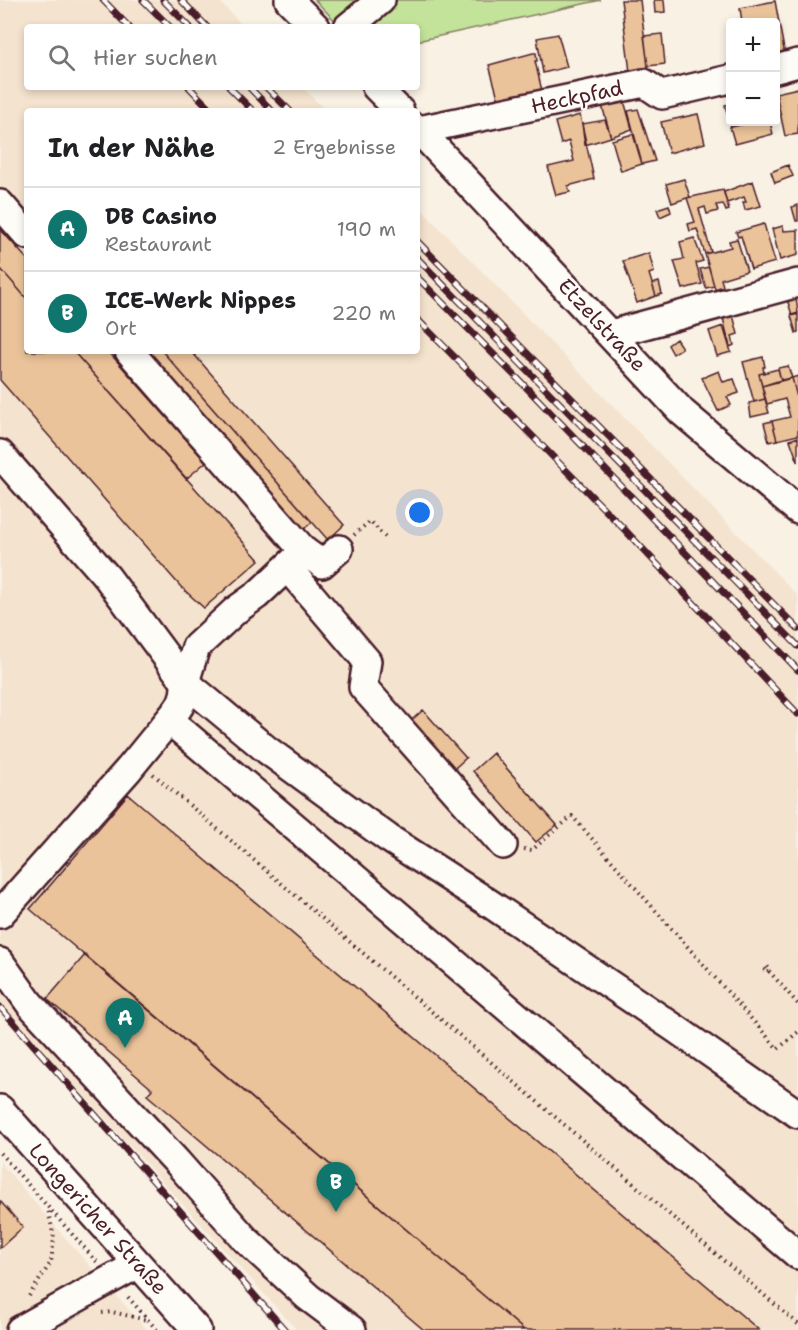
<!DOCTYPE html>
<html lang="de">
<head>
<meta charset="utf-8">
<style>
  :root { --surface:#fff; --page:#f6f6f6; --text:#202124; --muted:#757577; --line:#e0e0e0; --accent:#0f766e }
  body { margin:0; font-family:"Shantell Sans",sans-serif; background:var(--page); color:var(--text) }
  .controls { position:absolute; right:18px; top:18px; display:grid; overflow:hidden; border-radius:6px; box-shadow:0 3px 9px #0003 }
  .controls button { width:54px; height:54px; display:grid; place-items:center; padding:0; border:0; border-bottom:2px solid var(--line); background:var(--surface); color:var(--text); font:30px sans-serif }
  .you { position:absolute; left:420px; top:513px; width:21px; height:21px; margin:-15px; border:4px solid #fff; border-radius:50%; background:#1a73e8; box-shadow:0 0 0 9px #1a73e833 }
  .badge { display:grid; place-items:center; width:39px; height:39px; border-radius:50%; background:var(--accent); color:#fff; font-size:20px; font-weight:700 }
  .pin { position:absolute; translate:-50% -50px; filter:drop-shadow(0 2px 3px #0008) }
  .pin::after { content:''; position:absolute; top:32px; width:21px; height:18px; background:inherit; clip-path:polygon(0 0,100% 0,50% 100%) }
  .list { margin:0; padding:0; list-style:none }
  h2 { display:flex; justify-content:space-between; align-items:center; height:78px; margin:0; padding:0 24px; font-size:26px }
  h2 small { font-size:20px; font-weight:400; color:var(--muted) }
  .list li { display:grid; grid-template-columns:39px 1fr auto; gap:18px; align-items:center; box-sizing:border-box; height:84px; padding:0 24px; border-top:2px solid var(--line) }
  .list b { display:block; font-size:22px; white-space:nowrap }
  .list p { margin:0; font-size:20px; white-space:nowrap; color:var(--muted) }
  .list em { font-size:20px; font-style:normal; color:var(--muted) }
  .icon { flex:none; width:33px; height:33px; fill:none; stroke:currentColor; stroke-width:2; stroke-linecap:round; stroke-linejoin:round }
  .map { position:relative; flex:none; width:798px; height:1330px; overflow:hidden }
  .search { position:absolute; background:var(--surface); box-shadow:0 3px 9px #0003; left:24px; top:24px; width:396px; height:66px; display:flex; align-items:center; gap:15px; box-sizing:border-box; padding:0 21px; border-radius:6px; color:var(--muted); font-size:22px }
  .panel { position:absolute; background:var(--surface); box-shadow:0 3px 9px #0003; left:24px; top:108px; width:396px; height:246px; border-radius:6px }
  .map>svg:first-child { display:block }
</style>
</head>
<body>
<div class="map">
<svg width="798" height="1330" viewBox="0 0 798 1330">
  <rect width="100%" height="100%" fill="#f9f1e4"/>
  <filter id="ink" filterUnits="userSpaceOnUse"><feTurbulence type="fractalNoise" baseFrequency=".0167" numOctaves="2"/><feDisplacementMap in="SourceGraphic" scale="12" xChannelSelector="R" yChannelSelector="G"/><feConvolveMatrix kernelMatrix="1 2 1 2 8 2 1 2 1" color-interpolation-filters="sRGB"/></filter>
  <g filter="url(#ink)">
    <path fill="#f4e3ce" d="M 0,0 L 218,0 L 244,27 L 27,27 L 27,87 L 302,87 L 326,111 L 27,111 L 27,351 L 417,351 L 417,205 L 798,596 L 798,1330 L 297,1330 L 0,1003 Z
      M 0,1162 L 80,1255 L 147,1330 L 0,1330 Z"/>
    <path fill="#c3e29a" stroke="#868062" stroke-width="1.5" d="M 315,0 L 601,0 L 417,41 L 417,27 L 341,27 Z"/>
    <path fill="#eac39a" stroke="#4a1f2b" stroke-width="1.5" d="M 621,0 L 640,0 L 648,67 L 630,72 Z
      M 654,0 L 664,0 L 665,12 L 655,13 Z
      M 775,1 L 785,55 L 776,57 L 776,22 L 742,22 L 740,8 Z
      M 558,34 L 567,67 L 543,73 L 537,38 Z
      M 662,34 L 665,64 L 648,66 L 644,36 Z
      M 533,53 L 536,53 L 537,61 L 535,61 L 542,91 L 499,101 L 489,65 Z
      M 798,88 L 798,134 L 785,136 L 776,93 Z
      M 623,97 L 632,129 L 611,137 L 601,102 Z
      M 730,104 L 730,122 L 754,122 L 731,127 L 725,105 Z
      M 638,109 L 655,161 L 642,164 L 628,111 Z
      M 698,114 L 705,143 L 669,153 L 661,122 Z
      M 580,115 L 594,179 L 568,186 L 570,192 L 556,195 L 548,167 L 574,161 L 569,141 L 561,144 L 555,122 Z
      M 605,120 L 611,137 L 585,145 L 582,124 Z
      M 754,122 L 770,122 L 773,134 L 735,144 L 730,127 Z
      M 633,134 L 642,164 L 621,171 L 612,140 Z
      M 788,165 L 793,176 L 775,183 L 771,172 Z
      M 684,179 L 690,197 L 672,203 L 666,184 Z
      M 753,181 L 761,206 L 745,210 L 743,202 L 746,202 L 744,197 L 727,203 L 724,192 Z
      M 723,190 L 729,210 L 726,211 L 723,204 L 716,205 L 718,211 L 707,214 L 705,207 L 699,209 L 711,252 L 705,254 L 697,229 L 690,231 L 688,224 L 695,222 L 687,198 Z
      M 669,205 L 671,212 L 660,217 L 657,209 Z
      M 798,205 L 798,221 L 796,221 L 792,207 Z
      M 764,224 L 775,262 L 751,269 L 741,236 L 738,237 L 736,232 Z
      M 783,226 L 784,231 L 798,230 L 798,255 L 780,260 L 772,229 Z
      M 0,229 L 27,259 L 27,299 L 0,268 Z
      M 694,238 L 703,261 L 696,263 L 702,284 L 683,289 L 674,261 L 684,259 L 680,242 Z
      M 737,239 L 747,271 L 721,279 L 723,286 L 715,289 L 705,254 L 731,247 L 729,241 Z
      M 649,253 L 654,272 L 649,274 L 656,296 L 637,303 L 623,261 Z
      M 709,267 L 714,286 L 706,288 L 700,269 Z
      M 0,268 L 27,299 L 27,351 L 73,351 L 259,560 L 204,608 L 181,587 L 0,380 Z
      M 659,282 L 662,294 L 656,296 L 652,284 Z
      M 796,297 L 798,313 L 792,315 L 787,299 Z
      M 798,314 L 798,332 L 796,333 L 791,316 Z
      M 733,315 L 738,334 L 732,336 L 734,345 L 730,347 L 723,318 Z
      M 723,326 L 731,352 L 717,356 L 709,331 Z
      M 676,339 L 682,348 L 673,354 L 668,345 Z
      M 73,351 L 108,351 L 206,462 L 186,479 Z
      M 147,351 L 162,351 L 312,522 L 304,529 Z
      M 162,351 L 191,351 L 344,525 L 328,540 Z
      M 763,357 L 765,367 L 763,367 L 764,373 L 759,374 L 765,399 L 754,402 L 743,362 Z
      M 788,366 L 792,378 L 781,380 L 778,368 Z
      M 778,369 L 781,380 L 762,386 L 759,374 Z
      M 719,371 L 723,382 L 734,379 L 739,393 L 727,397 L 731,405 L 718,411 L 702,378 Z
      M 798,376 L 798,401 L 792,378 Z
      M 792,378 L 798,401 L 798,435 L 777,440 L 772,421 L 790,417 L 785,399 L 767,404 L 762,386 Z
      M 765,399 L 769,413 L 751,417 L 749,403 Z
      M 772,421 L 777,440 L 769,442 L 764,423 Z
      M 798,437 L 798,462 L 790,440 Z
      M 423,710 L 466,758 L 447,775 L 404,727 Z
      M 493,753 L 557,825 L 536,842 L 473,771 Z
      M 128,794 L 759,1330 L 524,1330 L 30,909 Z
      M 85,955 L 524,1330 L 424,1330 L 147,1095 L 152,1089 L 47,999 Z
      M 0,1201 L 23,1227 L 0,1248 Z"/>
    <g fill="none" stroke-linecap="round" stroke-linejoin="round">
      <g stroke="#4a1f2b" stroke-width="32">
        <path id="minor" d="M 289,0 L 316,27
          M 348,27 L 381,0
          M 776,69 L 798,63
          M 376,87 L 400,111
          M 417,128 L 682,412 L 798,510
          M 419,130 L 644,83 L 662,95 L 730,79
          M 0,204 L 27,235
          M 611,334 L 798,283
          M 0,454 L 107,577 L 185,682 L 196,647 L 236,610 L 257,595 L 304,551 L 129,351
          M 304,551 L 322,564 L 339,549
          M 287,567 L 367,661 L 363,687 L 503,845
          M 185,682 C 186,699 180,707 169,720 L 798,1255
          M 185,682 L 267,750 L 388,838 L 489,903 L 676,1029 L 798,1114
          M 0,914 L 129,769 L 169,720
          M 0,962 L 30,1004 L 177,1162 L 245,1239 L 308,1297 L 352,1330
          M 0,1109 L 197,1330
          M 20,1330 L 138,1264"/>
      </g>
      <path stroke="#4a1f2b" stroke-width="4" stroke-dasharray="1.5 4.5" stroke-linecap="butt" d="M 354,535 L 370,521 L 388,540
        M 153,774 L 798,1324
        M 524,849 L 532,850 L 572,816 L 778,1049 L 798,1032
        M 764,969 L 767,973 L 770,970 L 767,966
        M 769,971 L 798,1004
        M 0,1153 L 97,1262
        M 29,1296 L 51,1262 L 54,1238 L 48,1209
        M 128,1297 L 157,1330
        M 102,1313 L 112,1312 L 147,1320"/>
      <use href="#minor" stroke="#fdfcf7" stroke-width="27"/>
      <g stroke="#4a1f2b" stroke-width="7">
        <path id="rail" d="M 103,0 L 129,27
          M 143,0 L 170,27
          M 163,0 L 190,27
          M 181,0 L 207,27
          M 189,87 L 212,111
          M 229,87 L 253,111
          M 249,87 L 272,111
          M 266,87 L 290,111
          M 417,241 L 798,629
          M 417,258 L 798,646
          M 417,277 L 524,385 L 798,670
          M 417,319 L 624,529 L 798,714
          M 0,1007 L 285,1330"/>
      </g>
      <use href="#rail" stroke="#fdfcf7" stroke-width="4.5" stroke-dasharray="14" stroke-linecap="butt"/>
    </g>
  </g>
  <g text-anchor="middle" stroke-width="5" stroke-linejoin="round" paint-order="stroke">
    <g font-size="21" fill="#4a1f2b" stroke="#fdfcf7">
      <text transform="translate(577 97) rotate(-12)" y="7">Heckpfad</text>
      <text transform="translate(602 325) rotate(47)" y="7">Etzelstraße</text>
      <text transform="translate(98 1219) rotate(48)" y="7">Longericher Straße</text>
    </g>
  </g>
</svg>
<div class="controls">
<button>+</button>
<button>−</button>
</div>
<div class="you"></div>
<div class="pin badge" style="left:125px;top:1048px">A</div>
<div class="pin badge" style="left:336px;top:1212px">B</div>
<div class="search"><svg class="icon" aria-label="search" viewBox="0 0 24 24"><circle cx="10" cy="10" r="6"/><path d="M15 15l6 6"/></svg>Hier suchen</div>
<section class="panel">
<h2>In der Nähe<small>2 Ergebnisse</small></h2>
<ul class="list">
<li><span class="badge">A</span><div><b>DB Casino</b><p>Restaurant</p></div><em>190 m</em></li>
<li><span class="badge">B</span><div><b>ICE-Werk Nippes</b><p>Ort</p></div><em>220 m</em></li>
</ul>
</section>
</div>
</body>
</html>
